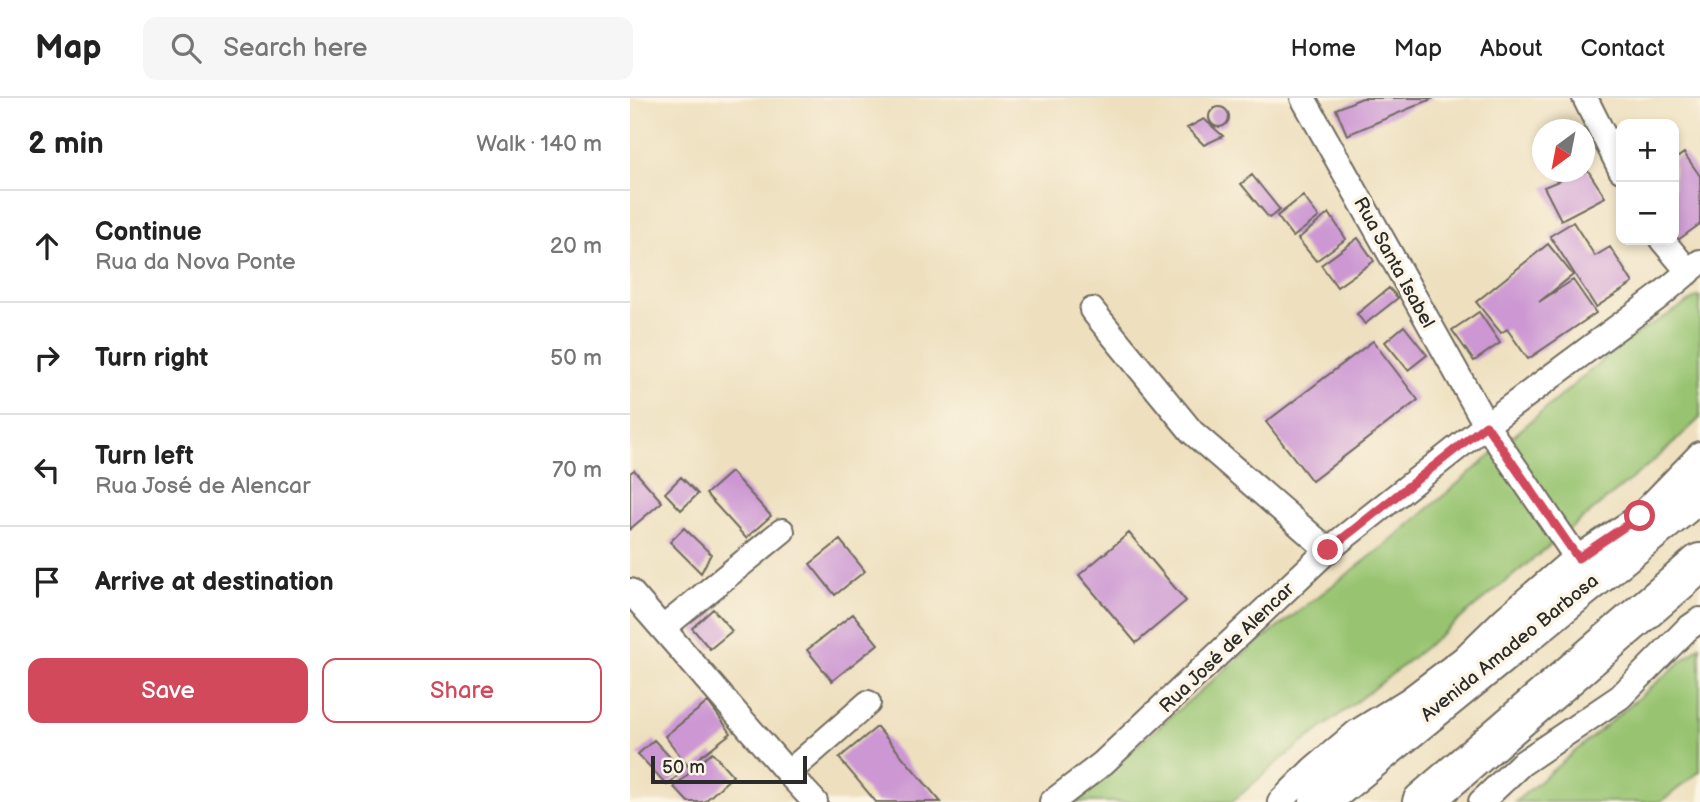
<!DOCTYPE html>
<html lang="en">
<head>
<meta charset="utf-8">
<style>
  :root { --surface:#fff; --page:#f6f6f6; --text:#222; --muted:#767676; --line:#e0e0e0; --accent:#d1495b }
  body { margin:0; font-family:"Balsamiq Sans",sans-serif; background:var(--page); color:var(--text) }
  .controls { position:absolute; right:21px; top:21px; display:grid; overflow:hidden; border-radius:14px; box-shadow:0 4px 10px #0003 }
  .controls button { width:63px; height:63px; display:grid; place-items:center; padding:0; border:0; border-bottom:2px solid var(--line); background:var(--surface); color:var(--text); font:35px sans-serif }
  .compass { position:absolute; left:902px; top:21px; width:63px; height:63px; border-radius:50%; background:var(--surface); box-shadow:0 4px 10px #0003; rotate:212deg }
  .scale { position:absolute; left:21px; bottom:18px; width:156px; box-sizing:border-box; padding-left:7px; border:4px solid #2b2b2b; border-top:0; font-size:19px; line-height:24px; white-space:nowrap; color:#2b2b2b; -webkit-text-stroke:5px #fcf5e5; paint-order:stroke }
  .stop { position:absolute; width:21px; height:21px; margin:-16px; border:5px solid #d1495b; border-radius:50%; background:#fff }
  .stop.end { background:#d1495b; border-color:#fff; box-shadow:0 2px 7px #0008 }
  .list { margin:0; padding:0; list-style:none }
  h2 { display:flex; justify-content:space-between; align-items:center; height:91px; margin:0; padding:0 28px; font-size:30px }
  h2 small { font-size:23px; font-weight:400; color:var(--muted) }
  .list li { display:grid; grid-template-columns:46px 1fr auto; gap:21px; align-items:center; box-sizing:border-box; height:112px; padding:0 28px; border-top:2px solid var(--line) }
  .list b { display:block; font-size:26px; white-space:nowrap }
  .list p { margin:0; font-size:23px; white-space:nowrap; color:var(--muted) }
  .list em { font-size:23px; font-style:normal; color:var(--muted) }
  .actions { display:flex; gap:14px; padding:21px 28px }
  .actions a { flex:1; padding:16px 0; border:2px solid var(--accent); border-radius:14px; text-align:center; font-size:24px; color:var(--accent) }
  .actions .main { background:var(--accent); color:#fff }
  .icon { flex:none; width:38px; height:38px; fill:none; stroke:currentColor; stroke-width:2; stroke-linecap:round; stroke-linejoin:round }
  .map { position:relative; flex:none; width:1070px; height:704px; overflow:hidden }
  header { display:flex; align-items:center; gap:42px; box-sizing:border-box; height:98px; padding:0 35px; background:var(--surface); border-bottom:2px solid var(--line) }
  header strong { font-size:33px }
  nav { display:flex; gap:38px; margin-inline-start:auto; font-size:24px }
  .search { width:490px; height:63px; background:var(--page); display:flex; align-items:center; gap:18px; box-sizing:border-box; padding:0 24px; border-radius:14px; color:var(--muted); font-size:26px }
  main { display:flex }
  aside { flex:1; background:var(--surface) }
  .map>svg:first-child { display:block }
</style>
</head>
<body>
<header>
<strong>Map</strong>
<div class="search"><svg class="icon" aria-label="search" viewBox="0 0 24 24"><circle cx="10" cy="10" r="6"/><path d="M15 15l6 6"/></svg>Search here</div>
<nav><a>Home</a><a>Map</a><a>About</a><a>Contact</a></nav>
</header>
<main>
<aside>
<h2>2 min<small>Walk · 140 m</small></h2>
<ul class="list">
<li><svg class="icon" aria-label="ahead" viewBox="0 0 24 24"><path d="M12 20V5M6 11l6-6 6 6"/></svg><div><b>Continue</b><p>Rua da Nova Ponte</p></div><em>20 m</em></li>
<li><svg class="icon" aria-label="right" viewBox="0 0 24 24"><path d="M7 20v-9h11M14 6l5 5-5 5"/></svg><div><b>Turn right</b></div><em>50 m</em></li>
<li><svg class="icon" aria-label="left" viewBox="0 0 24 24"><path d="M17 20v-9H6M10 6l-5 5 5 5"/></svg><div><b>Turn left</b><p>Rua José de Alencar</p></div><em>70 m</em></li>
<li><svg class="icon" aria-label="arrive" viewBox="0 0 24 24"><path d="M6 21V4h12l-3 4 3 4H6"/></svg><div><b>Arrive at destination</b></div></li>
</ul>
<div class="actions"><a class="main">Save</a><a>Share</a></div>
</aside>
<div class="map">
<svg width="1070" height="704" viewBox="0 0 1070 704">
  <rect width="100%" height="100%" fill="#fcf5e5"/>
  <filter id="ink" filterUnits="userSpaceOnUse"><feTurbulence type="fractalNoise" baseFrequency=".0143" numOctaves="2"/><feDisplacementMap in="SourceGraphic" scale="14" xChannelSelector="R" yChannelSelector="G"/><feConvolveMatrix kernelMatrix="1 2 1 2 8 2 1 2 1" color-interpolation-filters="sRGB"/></filter>
  <filter id="wash" filterUnits="userSpaceOnUse"><feTurbulence type="fractalNoise" baseFrequency=".00686" numOctaves="4" result="noise"/><feDisplacementMap in="SourceGraphic" scale="28" xChannelSelector="R" yChannelSelector="G"/><feGaussianBlur stdDeviation="1.57" result="paint"/><feColorMatrix in="noise" values="0 0 0 0 0 0 0 0 0 0 0 0 0 0 0 0 0 1.4 0 .05"/><feComposite in="paint" operator="in"/></filter>
  <g filter="url(#wash)">
    <rect width="100%" height="100%" fill="#eee0bf"/>
    <path fill="#98c471" stroke="#62784e" stroke-width="2" d="M 1067,199 L 1070,199 L 1070,320 L 1033,355 L 766,573 L 648,664 L 602,704 L 442,704 L 612,557 L 758,445 L 995,243 Z
      M 1070,548 L 1070,673 L 1031,704 L 885,704 Z"/>
    <g id="blocks">
      <path fill="#cc97d3" d="M 732,0 L 804,0 L 717,37 L 706,11 Z
        M579 19a10 10 0 1 1 20 0a10 10 0 1 1-20 0Z
        M 574,21 L 593,38 L 574,47 L 557,30 Z
        M 1054,55 L 1070,78 L 1070,126 L 1048,142 L 1044,137 L 1044,62 Z
        M 954,71 L 957,71 L 975,99 L 931,122 L 914,89 L 950,74 L 954,74 Z
        M 622,77 L 650,112 L 639,120 L 611,86 Z
        M 673,98 L 689,119 L 663,139 L 647,118 Z
        M 699,115 L 716,141 L 686,163 L 668,141 Z
        M 943,124 L 965,158 L 980,149 L 1003,185 L 966,209 L 920,138 Z
        M 728,140 L 744,163 L 707,189 L 691,167 Z
        M 918,146 L 943,177 L 909,204 L 943,182 L 966,215 L 898,261 L 877,231 L 871,235 L 846,204 Z
        M 759,190 L 768,200 L 735,226 L 727,216 Z
        M 849,214 L 870,245 L 844,263 L 822,232 Z
        M 774,228 L 797,257 L 778,272 L 755,244 Z
        M 743,243 L 788,302 L 682,383 L 636,324 Z
        M 4,372 L 32,404 L 0,431 L 0,375 Z
        M 101,374 L 141,418 L 116,440 L 76,396 Z
        M 51,379 L 68,396 L 51,412 L 35,395 Z
        M 54,430 L 81,456 L 71,475 L 40,444 Z
        M 499,435 L 556,503 L 506,545 L 449,477 Z
        M 210,442 L 235,473 L 205,497 L 180,466 Z
        M 83,511 L 102,533 L 80,551 L 62,530 Z
        M 223,516 L 248,546 L 202,583 L 177,552 Z
        M 78,604 L 101,635 L 58,668 L 35,638 Z
        M 247,629 L 311,704 L 246,704 L 209,660 Z
        M 24,642 L 53,673 L 37,687 L 8,656 Z
        M 82,654 L 103,678 L 74,704 L 58,704 L 44,689 Z"/>
    </g>
  </g>
  <g filter="url(#ink)">
    <use href="#blocks" fill-opacity="0" stroke="#6f6a5f" stroke-width="2"/>
    <g fill="none" stroke-linecap="round" stroke-linejoin="round">
      <g stroke="#6f6a5f" stroke-width="28">
        <path id="street" d="M 673,0 L 856,327 L 962,482
          M 955,0 L 991,72
          M 1032,142 L 1059,174
          M 462,212 L 562,334 L 698,452
          M 0,493 L 158,675 L 185,704
          M 33,530 L 152,433
          M 158,675 L 238,605
          M 422,704 L 473,665 L 698,452 L 856,327 L 1027,200 L 1070,164
          M 650,704 L 683,671 L 727,634 L 779,602 L 833,561 L 874,521 L 934,469 L 1010,418 L 1070,356
          M 851,704 L 891,666 L 990,599 L 1057,531 L 1070,522"/>
      </g>
      <g stroke="#6f6a5f" stroke-width="42">
        <path id="primary" d="M 689,704 L 1070,394
          M 792,704 L 1070,465"/>
      </g>
      <use href="#street" stroke="#fff" stroke-width="24"/>
      <use href="#primary" stroke="#fff" stroke-width="38"/>
    </g>
  </g>
  <g fill="none" stroke-linecap="round" stroke-linejoin="round" filter="url(#ink)">
    <path stroke="#d1495b" stroke-width="9" d="M 698,452 L 856,327 L 948,460 L 1010,418"/>
  </g>
  <g text-anchor="middle" stroke-width="7" stroke-linejoin="round" paint-order="stroke">
    <g font-size="19" fill="#2b2b2b" stroke="#fcf5e5">
      <text transform="translate(765 164) rotate(61)" y="7">Rua Santa Isabel</text>
      <text transform="translate(596 549) rotate(-44)" y="7">Rua José de Alencar</text>
      <text transform="translate(879 549) rotate(-39)" y="7">Avenida Amadeo Barbosa</text>
    </g>
  </g>
</svg>
<div class="controls">
<button>+</button>
<button>−</button>
</div>
<svg class="compass" viewBox="-18 -18 36 36"><path d="M0-13l5 13h-10z" fill="#e53935"/><path d="M0 13l5-13h-10z" fill="#767676"/></svg>
<div class="scale">50 m</div>
<div class="stop" style="left:1010px;top:418px"></div>
<div class="stop end" style="left:698px;top:452px"></div>
</div>
</main>
</body>
</html>
